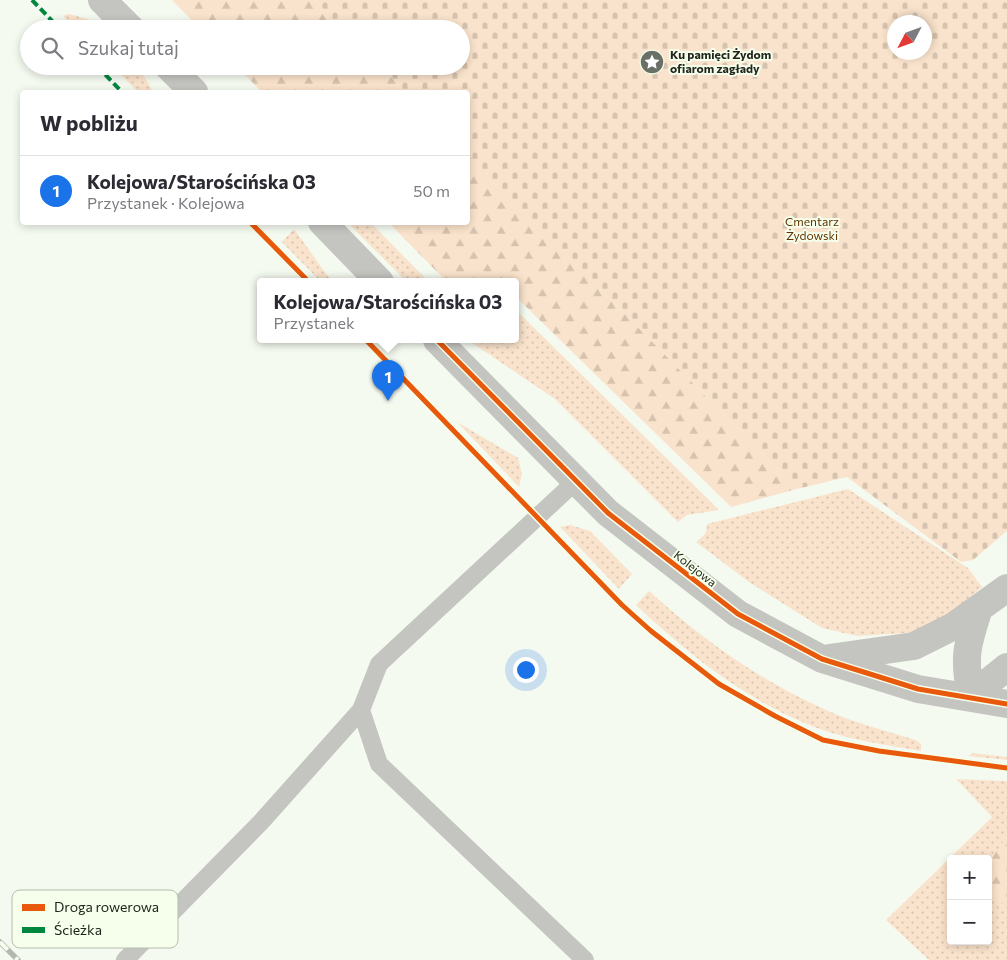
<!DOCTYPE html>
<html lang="pl">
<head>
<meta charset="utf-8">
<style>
  :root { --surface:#fff; --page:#f2f2f3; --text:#2b2b33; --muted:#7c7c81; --line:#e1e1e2; --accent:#1a73e8 }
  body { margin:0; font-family:Commissioner,sans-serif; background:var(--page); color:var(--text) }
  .controls { position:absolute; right:15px; bottom:15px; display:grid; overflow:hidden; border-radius:5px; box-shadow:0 2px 8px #0003 }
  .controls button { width:45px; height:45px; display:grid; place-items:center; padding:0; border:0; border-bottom:1px solid var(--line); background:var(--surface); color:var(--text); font:25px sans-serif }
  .compass { position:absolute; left:887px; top:15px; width:45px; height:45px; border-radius:50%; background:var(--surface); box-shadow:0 2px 8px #0003; rotate:229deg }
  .you { position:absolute; left:525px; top:669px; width:18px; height:18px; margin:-12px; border:4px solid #fff; border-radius:50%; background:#1a73e8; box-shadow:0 0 0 8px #1a73e833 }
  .badge { display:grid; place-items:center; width:32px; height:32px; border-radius:50%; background:var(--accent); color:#fff; font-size:16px; font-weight:700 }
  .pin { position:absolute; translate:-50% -41px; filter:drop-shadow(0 1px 2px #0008) }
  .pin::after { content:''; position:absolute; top:26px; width:18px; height:15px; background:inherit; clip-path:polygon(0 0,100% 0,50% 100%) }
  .popup { position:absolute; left:257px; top:278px; width:262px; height:65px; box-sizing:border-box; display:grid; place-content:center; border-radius:5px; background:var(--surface); filter:drop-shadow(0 1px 4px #0005); font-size:16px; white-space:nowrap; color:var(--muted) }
  .popup b { font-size:19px; color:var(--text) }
  .popup::after { content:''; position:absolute; left:50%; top:100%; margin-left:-10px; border:10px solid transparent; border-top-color:var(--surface) }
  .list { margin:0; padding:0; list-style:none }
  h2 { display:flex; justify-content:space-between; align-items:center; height:65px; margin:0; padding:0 20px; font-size:21px }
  h2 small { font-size:16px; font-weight:400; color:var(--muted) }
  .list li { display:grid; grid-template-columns:32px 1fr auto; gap:15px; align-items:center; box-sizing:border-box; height:70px; padding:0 20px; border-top:1px solid var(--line) }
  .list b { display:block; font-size:19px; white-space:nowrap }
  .list p { margin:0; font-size:16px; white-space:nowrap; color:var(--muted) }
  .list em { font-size:16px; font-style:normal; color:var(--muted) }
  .icon { flex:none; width:28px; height:28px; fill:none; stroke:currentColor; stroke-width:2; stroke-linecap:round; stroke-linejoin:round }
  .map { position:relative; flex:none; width:1007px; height:960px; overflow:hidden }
  .search { position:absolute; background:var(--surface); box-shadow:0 2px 8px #0003; left:20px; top:20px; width:450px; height:55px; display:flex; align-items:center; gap:12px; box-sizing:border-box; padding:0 18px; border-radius:28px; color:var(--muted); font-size:19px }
  .panel { position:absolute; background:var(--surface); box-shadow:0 2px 8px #0003; left:20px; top:90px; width:450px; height:135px; border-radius:5px }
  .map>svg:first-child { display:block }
</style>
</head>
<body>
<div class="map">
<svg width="1007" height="960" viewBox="0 0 1007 960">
  <defs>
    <pattern id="grass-dots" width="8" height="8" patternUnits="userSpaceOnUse" patternTransform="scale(1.25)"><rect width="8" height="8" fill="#fae3cc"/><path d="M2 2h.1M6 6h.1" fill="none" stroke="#d6c3af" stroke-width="1.8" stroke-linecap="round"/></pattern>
    <pattern id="forest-firs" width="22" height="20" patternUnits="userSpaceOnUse" patternTransform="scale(1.25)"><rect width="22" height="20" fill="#fae3cc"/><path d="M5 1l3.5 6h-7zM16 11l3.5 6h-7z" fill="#d6c3af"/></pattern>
    <pattern id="cemetery-stones" width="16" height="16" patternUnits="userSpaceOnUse" patternTransform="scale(1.25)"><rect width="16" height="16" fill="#fae3cc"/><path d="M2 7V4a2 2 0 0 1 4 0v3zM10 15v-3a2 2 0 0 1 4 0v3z" fill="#d6c3af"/></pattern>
  </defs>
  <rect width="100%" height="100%" fill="#f5faf0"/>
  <path fill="url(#grass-dots)" fill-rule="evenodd" d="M 69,14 L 88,19 L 97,29 L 76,29 L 63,16 Z
    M 112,66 L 134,66 L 146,79 L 153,92 L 138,92 Z
    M 348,223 L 371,223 L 429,282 L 407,282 Z
    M 294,229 L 332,282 L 321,282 L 282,242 Z
    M 516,310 L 719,510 L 687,515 L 678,522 L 555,399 L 468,340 L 516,340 Z
    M 457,422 L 518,458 L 522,474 L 519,487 Z
    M 848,489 L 968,568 L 982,587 L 955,610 L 921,632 L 857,636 L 822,628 L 749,582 L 696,542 L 706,533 L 707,524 Z
    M 570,525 L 590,531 L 632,574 L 619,589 L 560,527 Z
    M 649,591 C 702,639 760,681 826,710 C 855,723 886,731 916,740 L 921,744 L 921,751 C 886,745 850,740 817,728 C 748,702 689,655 636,605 Z
    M 973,753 L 1007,757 L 1007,760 L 968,756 Z
    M 956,779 L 1007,781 L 1007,960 L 929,960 L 886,920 L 992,817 ZM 951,859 L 988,859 L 988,941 L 951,941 Z"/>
  <path fill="url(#forest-firs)" d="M 172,0 L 315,0 L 344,29 L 200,29 Z
    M 236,66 L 381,66 L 407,92 L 262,92 Z
    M 468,154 L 797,489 L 731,507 L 516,297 L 516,282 L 447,282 L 389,223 L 468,222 Z
    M 1007,836 L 1007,906 L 988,894 L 988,863 Z"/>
  <path fill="url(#cemetery-stones)" fill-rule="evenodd" d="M 315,0 L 1007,0 L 1007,531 L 973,560 L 961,562 L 847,477 L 797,489 L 468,155 L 468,92 L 406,92 L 380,66 L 461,66 L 461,29 L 343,29 ZM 894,22 L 924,22 L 924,52 L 894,52 Z"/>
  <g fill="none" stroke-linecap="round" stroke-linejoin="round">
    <path stroke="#c4c4c0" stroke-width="18" d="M 576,481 L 379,664 L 361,710 L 379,764 L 585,960
      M 125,960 L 261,822 L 361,710"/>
    <path stroke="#c4c4c0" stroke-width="28" d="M 102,0 L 131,29
      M 168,66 L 194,92
      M 322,222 L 380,282
      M 437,340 L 608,513 L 738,614 L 822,659 L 918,689 L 1007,704
      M 979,608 C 967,645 963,657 971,696 L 1007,667
      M 829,658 L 914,646 L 954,626 L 1007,588"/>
    <g stroke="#b5b7b1" stroke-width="5.5">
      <path id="rail" d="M 0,942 L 18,960"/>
    </g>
    <use href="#rail" stroke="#f5ffeb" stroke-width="4" stroke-dasharray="11" stroke-linecap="butt"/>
    <path stroke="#00873e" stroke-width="4" stroke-dasharray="8 4" stroke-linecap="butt" d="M 32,0 L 60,29
      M 97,66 L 122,92"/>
    <g stroke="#f5ffeb" stroke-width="8">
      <path id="cycleway" d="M 250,222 L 309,282
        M 366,340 L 622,605 L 651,631 L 719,684 L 775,716 L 823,740 L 879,751 L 1007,768
        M 437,340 L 608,513 L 738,614 L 822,659 L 918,689 L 1007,704"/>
    </g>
    <use href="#cycleway" stroke="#e8590c" stroke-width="5"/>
  </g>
  <defs>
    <g id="sight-disc" transform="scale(1.25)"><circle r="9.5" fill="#6b7066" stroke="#f5ffeb"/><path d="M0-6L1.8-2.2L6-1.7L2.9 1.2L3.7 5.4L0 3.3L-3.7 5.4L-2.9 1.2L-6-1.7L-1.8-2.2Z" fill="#fff"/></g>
  </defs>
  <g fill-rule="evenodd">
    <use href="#sight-disc" x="652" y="62"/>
  </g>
  <g text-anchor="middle" stroke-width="4" stroke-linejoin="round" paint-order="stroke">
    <g font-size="12" font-weight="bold" fill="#21251c" stroke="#f5ffeb" text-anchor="start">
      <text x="670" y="59">Ku pamięci Żydom<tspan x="670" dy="14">ofiarom zagłady</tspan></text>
    </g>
    <g font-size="12" fill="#613201" stroke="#f5ffeb">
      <text x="812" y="226">Cmentarz<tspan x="812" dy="14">Żydowski</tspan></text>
    </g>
    <g font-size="12" fill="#21251c" stroke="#f5ffeb">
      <text transform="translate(695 569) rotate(38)" y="4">Kolejowa</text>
    </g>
  </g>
  <rect x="12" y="890" width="166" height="58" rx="8" fill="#f5ffeb" stroke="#b5bead" stroke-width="1"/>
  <rect x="22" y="904" width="23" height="7" fill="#e8590c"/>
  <rect x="22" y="927" width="23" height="6" fill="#00873e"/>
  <g font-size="14" fill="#21251c">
    <text x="54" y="912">Droga rowerowa</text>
    <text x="54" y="935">Ścieżka</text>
  </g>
</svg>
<div class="controls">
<button>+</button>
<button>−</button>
</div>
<svg class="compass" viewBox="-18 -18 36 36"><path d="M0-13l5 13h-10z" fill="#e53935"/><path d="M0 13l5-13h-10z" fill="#7c7c81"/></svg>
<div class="you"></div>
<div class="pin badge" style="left:388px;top:401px">1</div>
<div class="popup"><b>Kolejowa/Starościńska 03</b>Przystanek</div>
<div class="search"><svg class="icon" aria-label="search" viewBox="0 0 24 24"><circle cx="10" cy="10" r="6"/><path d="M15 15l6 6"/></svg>Szukaj tutaj</div>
<section class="panel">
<h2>W pobliżu<small></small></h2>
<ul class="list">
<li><span class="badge">1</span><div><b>Kolejowa/Starościńska 03</b><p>Przystanek · Kolejowa</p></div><em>50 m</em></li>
</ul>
</section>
</div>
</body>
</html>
